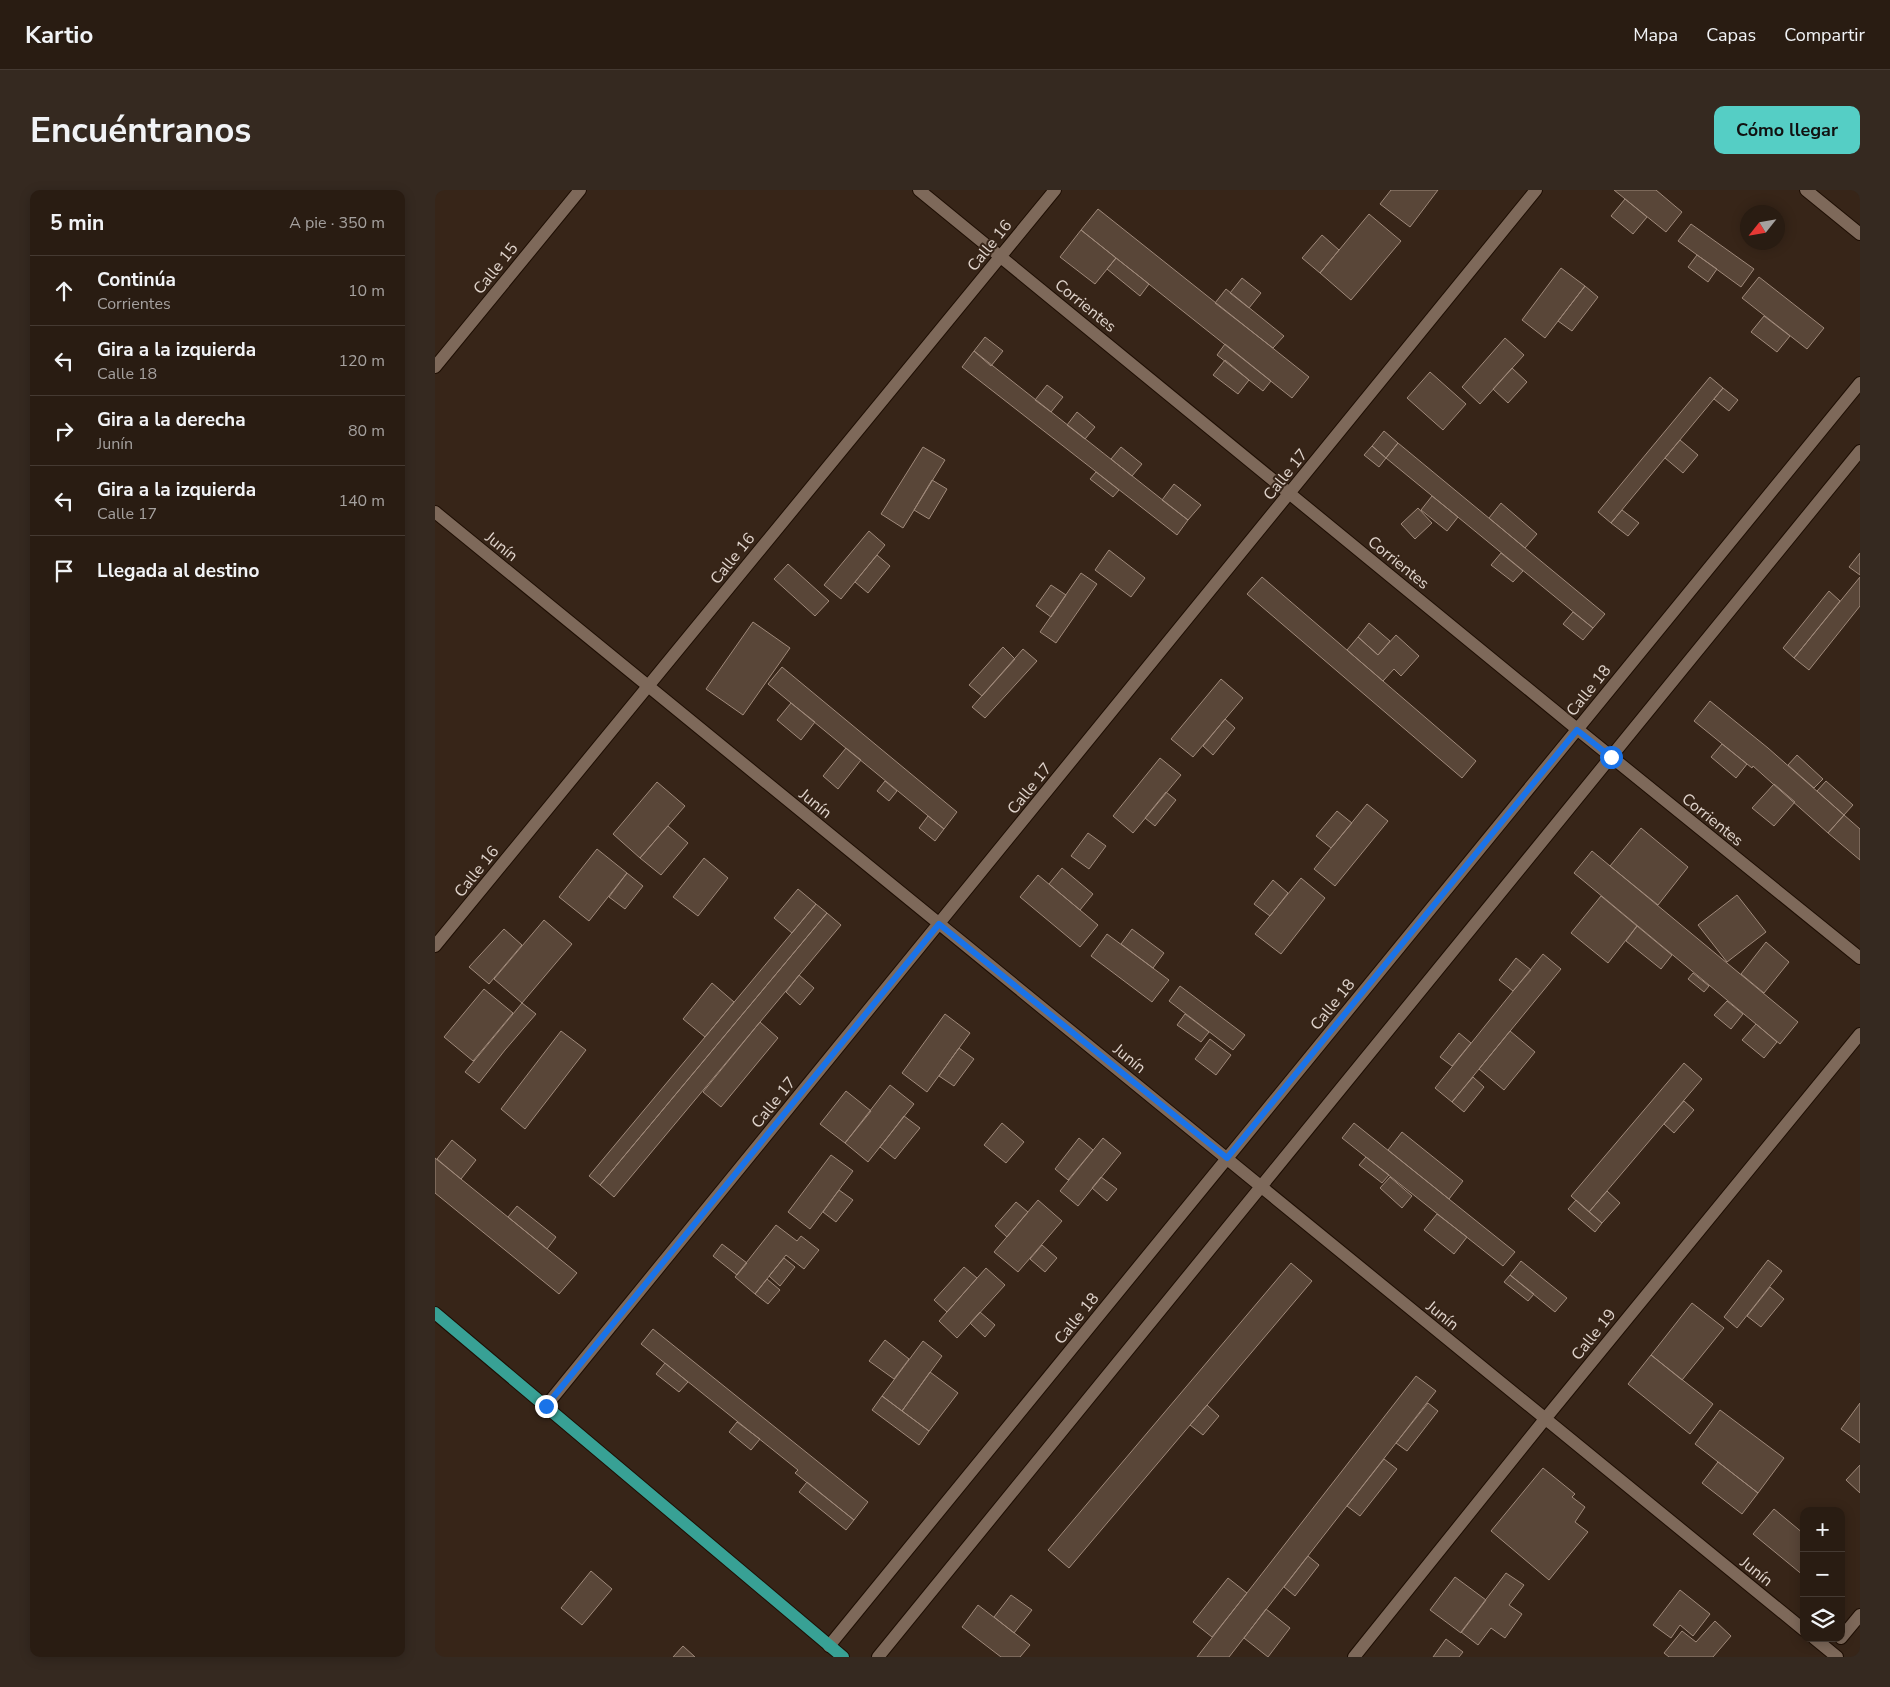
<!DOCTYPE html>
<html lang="es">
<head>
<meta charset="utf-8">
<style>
  :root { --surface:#291c12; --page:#352920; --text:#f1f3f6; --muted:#a5a19f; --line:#453a32; --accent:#55cec5 }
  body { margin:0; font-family:"Nunito Sans",sans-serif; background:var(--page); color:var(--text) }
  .controls { position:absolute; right:15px; bottom:15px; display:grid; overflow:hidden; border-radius:10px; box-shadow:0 2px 12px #0003 }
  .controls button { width:45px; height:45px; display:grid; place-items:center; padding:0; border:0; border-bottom:1px solid var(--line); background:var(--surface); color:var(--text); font:25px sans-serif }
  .compass { position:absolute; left:1305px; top:15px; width:45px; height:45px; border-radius:50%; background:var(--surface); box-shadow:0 2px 12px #0003; rotate:239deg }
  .stop { position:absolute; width:15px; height:15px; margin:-11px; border:4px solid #1a73e8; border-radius:50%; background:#fff }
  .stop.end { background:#1a73e8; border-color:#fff; box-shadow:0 1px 5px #0008 }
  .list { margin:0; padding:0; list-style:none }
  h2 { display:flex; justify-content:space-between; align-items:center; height:65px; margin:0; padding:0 20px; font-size:21px }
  h2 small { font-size:16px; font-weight:400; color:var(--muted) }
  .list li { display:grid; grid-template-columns:32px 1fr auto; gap:15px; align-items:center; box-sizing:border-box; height:70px; padding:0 20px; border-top:1px solid var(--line) }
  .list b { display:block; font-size:19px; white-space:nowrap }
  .list p { margin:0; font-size:16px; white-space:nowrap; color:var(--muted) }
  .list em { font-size:16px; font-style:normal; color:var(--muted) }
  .icon { flex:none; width:28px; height:28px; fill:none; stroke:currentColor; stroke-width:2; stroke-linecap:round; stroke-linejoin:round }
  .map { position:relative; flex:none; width:1425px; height:1467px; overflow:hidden; border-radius:10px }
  header { display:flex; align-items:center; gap:30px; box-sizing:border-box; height:70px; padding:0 25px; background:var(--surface); border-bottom:1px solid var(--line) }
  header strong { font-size:24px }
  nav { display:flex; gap:28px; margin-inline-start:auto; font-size:18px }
  .intro { display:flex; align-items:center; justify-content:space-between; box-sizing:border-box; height:120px; padding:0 30px }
  h1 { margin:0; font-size:35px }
  .button { padding:12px 22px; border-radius:10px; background:var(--accent); color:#111; font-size:18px; font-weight:700 }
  main { display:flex; gap:30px; padding:0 30px }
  aside { flex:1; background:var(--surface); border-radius:10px; box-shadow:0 2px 12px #0003 }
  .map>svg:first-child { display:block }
</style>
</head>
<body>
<header>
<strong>Kartio</strong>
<nav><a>Mapa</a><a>Capas</a><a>Compartir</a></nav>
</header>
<div class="intro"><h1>Encuéntranos</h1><a class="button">Cómo llegar</a></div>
<main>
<aside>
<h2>5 min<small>A pie · 350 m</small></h2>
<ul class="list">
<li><svg class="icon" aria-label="ahead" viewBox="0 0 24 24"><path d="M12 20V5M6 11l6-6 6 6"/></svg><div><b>Continúa</b><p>Corrientes</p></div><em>10 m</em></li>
<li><svg class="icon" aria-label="left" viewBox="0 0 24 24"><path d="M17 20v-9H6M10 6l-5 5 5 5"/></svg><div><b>Gira a la izquierda</b><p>Calle 18</p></div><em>120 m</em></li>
<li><svg class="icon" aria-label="right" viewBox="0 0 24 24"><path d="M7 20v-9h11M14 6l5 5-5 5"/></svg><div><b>Gira a la derecha</b><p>Junín</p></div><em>80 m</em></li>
<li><svg class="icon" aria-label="left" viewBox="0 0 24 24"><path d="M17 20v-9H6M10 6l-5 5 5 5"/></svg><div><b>Gira a la izquierda</b><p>Calle 17</p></div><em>140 m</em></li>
<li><svg class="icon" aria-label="arrive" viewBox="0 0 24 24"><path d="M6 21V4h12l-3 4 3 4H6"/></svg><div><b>Llegada al destino</b></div></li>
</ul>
</aside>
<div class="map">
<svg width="1425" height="1467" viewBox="0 0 1425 1467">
  <rect width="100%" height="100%" fill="#372518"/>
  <path fill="#594638" stroke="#9f897a" d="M 956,0 L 1003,0 L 975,37 L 945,14 Z
    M 1179,0 L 1221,0 L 1247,22 L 1231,42 Z
    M 1190,9 L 1212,27 L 1198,44 L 1176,26 Z
    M 663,19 L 874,187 L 857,208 L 646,40 Z
    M 934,24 L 966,51 L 916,110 L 885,83 Z
    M 1256,34 L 1319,79 L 1306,97 L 1243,51 Z
    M 646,40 L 681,68 L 660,94 L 625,67 Z
    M 887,45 L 904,60 L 885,83 L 867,68 Z
    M 1262,65 L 1282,79 L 1273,92 L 1253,77 Z
    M 681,68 L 714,94 L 705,106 L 672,79 Z
    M 1126,78 L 1150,96 L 1110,148 L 1087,130 Z
    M 1324,87 L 1389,138 L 1372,159 L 1307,108 Z
    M 807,88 L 826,103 L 814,118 L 795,103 Z
    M 1150,96 L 1163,107 L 1137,141 L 1123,131 Z
    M 791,99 L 849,146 L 838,158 L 780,113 Z
    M 1329,126 L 1355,146 L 1342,162 L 1316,142 Z
    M 550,147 L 568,161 L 556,176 L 539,161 Z
    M 1070,148 L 1089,165 L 1045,214 L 1027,197 Z
    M 790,154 L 836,191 L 828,201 L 782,165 Z
    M 539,161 L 753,330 L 742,345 L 527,177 Z
    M 790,170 L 814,190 L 803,204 L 778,185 Z
    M 1077,178 L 1092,192 L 1073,213 L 1058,199 Z
    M 995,182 L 1031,214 L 1008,240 L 972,208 Z
    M 1275,187 L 1288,198 L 1176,333 L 1163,322 Z
    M 612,195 L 628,207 L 616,222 L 600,210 Z
    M 1288,198 L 1303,210 L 1294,221 L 1279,209 Z
    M 642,222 L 660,237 L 650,249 L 632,235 Z
    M 949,241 L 963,253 L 951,268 L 937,256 Z
    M 1245,250 L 1263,265 L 1248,283 L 1230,268 Z
    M 963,253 L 1170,424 L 1158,438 L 951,268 Z
    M 937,256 L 951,268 L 944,277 L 929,265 Z
    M 488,257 L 510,270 L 468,338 L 446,324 Z
    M 686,257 L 707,274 L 697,286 L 676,269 Z
    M 661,282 L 684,300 L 678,307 L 655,289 Z
    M 497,290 L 512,299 L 494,329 L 479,320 Z
    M 739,294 L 766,315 L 753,330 L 727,310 Z
    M 997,306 L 1023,327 L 1012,341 L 986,320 Z
    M 1066,313 L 1102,344 L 1090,358 L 1054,328 Z
    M 983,318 L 997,333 L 980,349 L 966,334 Z
    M 1187,320 L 1204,333 L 1193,346 L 1176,333 Z
    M 434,341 L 450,355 L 406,409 L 389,395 Z
    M 674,360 L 710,388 L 696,407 L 660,380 Z
    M 1066,363 L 1088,381 L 1078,392 L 1056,375 Z
    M 1425,363 L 1425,385 L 1414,377 Z
    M 442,365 L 455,376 L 433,403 L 420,392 Z
    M 353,374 L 394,411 L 380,426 L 339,389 Z
    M 646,383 L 662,394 L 621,453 L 605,442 Z
    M 827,387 L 1041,571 L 1027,588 L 812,404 Z
    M 1425,387 L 1425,416 L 1374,480 L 1359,468 Z
    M 616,395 L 631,405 L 616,427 L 601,416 Z
    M 1394,401 L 1405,411 L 1359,468 L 1348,458 Z
    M 1138,422 L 1158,438 L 1148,450 L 1128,434 Z
    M 318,432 L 355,458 L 308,525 L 271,499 Z
    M 934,433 L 955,451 L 943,465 L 923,447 Z
    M 961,445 L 984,466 L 966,486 L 959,479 L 948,491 L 912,460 L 923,447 L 943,465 Z
    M 568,457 L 580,469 L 547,506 L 534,495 Z
    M 588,459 L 602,471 L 550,528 L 537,517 Z
    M 347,477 L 522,622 L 509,639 L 333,494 Z
    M 786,489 L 808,508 L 758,567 L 736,549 Z
    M 1275,511 L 1333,558 L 1409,625 L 1393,643 L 1318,576 L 1317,578 L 1259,531 Z
    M 356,513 L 380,532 L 366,550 L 342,530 Z
    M 790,529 L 800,538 L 778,565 L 768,556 Z
    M 1287,554 L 1312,574 L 1301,588 L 1276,567 Z
    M 411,558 L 426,570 L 403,599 L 388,586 Z
    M 1362,565 L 1388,589 L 1379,598 L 1353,575 Z
    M 725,568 L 746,585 L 698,643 L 678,626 Z
    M 450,591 L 462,601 L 454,611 L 442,601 Z
    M 1391,591 L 1418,615 L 1409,625 L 1382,601 Z
    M 222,592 L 250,616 L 205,668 L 178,644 Z
    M 1339,594 L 1360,612 L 1339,636 L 1317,618 Z
    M 731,602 L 741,610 L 720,636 L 710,628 Z
    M 932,614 L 953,631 L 900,696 L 879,679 Z
    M 902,621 L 917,633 L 896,658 L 881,646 Z
    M 1409,625 L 1425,639 L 1425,670 L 1393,643 Z
    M 493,626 L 509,639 L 500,651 L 484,638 Z
    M 233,636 L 253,653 L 226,685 L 205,668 Z
    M 1206,638 L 1253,677 L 1223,715 L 1175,676 Z
    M 653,643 L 671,656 L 654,679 L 636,666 Z
    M 162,659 L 192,683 L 154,731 L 124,707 Z
    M 1157,661 L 1363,832 L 1345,854 L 1139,683 Z
    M 269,668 L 293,688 L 263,726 L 238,707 Z
    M 627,678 L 658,704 L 645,720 L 614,694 Z
    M 192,683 L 208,696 L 190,719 L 174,707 Z
    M 603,685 L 663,735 L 645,757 L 585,707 Z
    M 866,688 L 890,708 L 846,764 L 820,744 Z
    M 838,690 L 853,703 L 835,726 L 819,714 Z
    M 363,699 L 381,714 L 357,743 L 339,728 Z
    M 1302,705 L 1331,742 L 1292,772 L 1263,735 Z
    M 1166,706 L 1202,736 L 1173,773 L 1136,743 Z
    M 381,714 L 392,723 L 165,995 L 154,986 Z
    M 392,723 L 406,735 L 179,1007 L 165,995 Z
    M 109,730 L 137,754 L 87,813 L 59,789 Z
    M 1202,736 L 1237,765 L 1226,779 L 1191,751 Z
    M 69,739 L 87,755 L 54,794 L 34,777 Z
    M 697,739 L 729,763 L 718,778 L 686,754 Z
    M 672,744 L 734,790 L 717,812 L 656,766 Z
    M 1331,752 L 1354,772 L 1329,803 L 1306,784 Z
    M 1108,764 L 1126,779 L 1017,912 L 1000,898 Z
    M 1081,768 L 1096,780 L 1078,801 L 1064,790 Z
    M 1258,783 L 1274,796 L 1269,802 L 1253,789 Z
    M 364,785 L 379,798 L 365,815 L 351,802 Z
    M 277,793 L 299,812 L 270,847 L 248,829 Z
    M 745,796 L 810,845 L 798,860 L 734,811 Z
    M 49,799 L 78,823 L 38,871 L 9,847 Z
    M 1292,811 L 1308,824 L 1296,839 L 1279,825 Z
    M 87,813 L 101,824 L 70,860 L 44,893 L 30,882 Z
    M 510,824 L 535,843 L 492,902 L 467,883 Z
    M 750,824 L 774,842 L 766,852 L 742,835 Z
    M 325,832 L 343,848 L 286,917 L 268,902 Z
    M 1321,834 L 1342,852 L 1329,868 L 1307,850 Z
    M 126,841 L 151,860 L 90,939 L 66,919 Z
    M 1075,841 L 1100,862 L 1069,900 L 1044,879 Z
    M 1024,843 L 1036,853 L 1017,876 L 1005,867 Z
    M 775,849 L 796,865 L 781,885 L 760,869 Z
    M 524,858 L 539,869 L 519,896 L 504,886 Z
    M 1249,873 L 1267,889 L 1154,1022 L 1136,1006 Z
    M 1038,887 L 1049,897 L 1029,922 L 1017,912 Z
    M 455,895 L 479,914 L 433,972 L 410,953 Z
    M 411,901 L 436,921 L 410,953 L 385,934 Z
    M 1249,911 L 1259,920 L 1239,943 L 1229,934 Z
    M 469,926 L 485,938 L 460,969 L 445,957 Z
    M 567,933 L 589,952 L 571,973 L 549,955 Z
    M 919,933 L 1080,1062 L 1068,1076 L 907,948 Z
    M 967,942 L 1028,991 L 1014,1009 L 953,960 Z
    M 644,948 L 658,960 L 633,990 L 620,979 Z
    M 668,948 L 686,963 L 643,1016 L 625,1001 Z
    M 17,950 L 41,970 L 26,989 L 2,969 Z
    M 396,965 L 418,981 L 375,1039 L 353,1022 Z
    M 931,967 L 954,985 L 947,993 L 924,975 Z
    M 0,968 L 142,1083 L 124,1104 L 0,1003 Z
    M 666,987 L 682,999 L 672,1011 L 657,998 Z
    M 955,987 L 977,1006 L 967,1018 L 945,998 Z
    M 404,1000 L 418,1010 L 401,1032 L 388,1022 Z
    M 1172,1001 L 1185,1013 L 1167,1033 L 1154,1022 Z
    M 603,1010 L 627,1031 L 583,1082 L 559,1062 Z
    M 1141,1010 L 1167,1033 L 1160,1042 L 1133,1019 Z
    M 581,1012 L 593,1022 L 572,1047 L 560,1036 Z
    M 82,1016 L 121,1047 L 112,1059 L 73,1027 Z
    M 1002,1024 L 1032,1047 L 1019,1064 L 989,1040 Z
    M 341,1035 L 362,1051 L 366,1046 L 384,1060 L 369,1079 L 351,1065 L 320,1104 L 300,1087 Z
    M 287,1054 L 312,1073 L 302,1085 L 278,1066 Z
    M 607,1055 L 622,1068 L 610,1082 L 595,1069 Z
    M 349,1068 L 360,1077 L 345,1096 L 334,1086 Z
    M 1333,1070 L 1347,1081 L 1302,1138 L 1289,1127 Z
    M 1086,1071 L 1132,1108 L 1120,1122 L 1075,1085 Z
    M 856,1073 L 877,1091 L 634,1378 L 613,1360 Z
    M 529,1077 L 542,1088 L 512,1122 L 499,1110 Z
    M 551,1078 L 570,1095 L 522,1148 L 504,1131 Z
    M 1075,1085 L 1099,1104 L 1093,1111 L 1069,1092 Z
    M 332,1089 L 345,1100 L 333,1114 L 320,1104 Z
    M 1335,1097 L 1349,1109 L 1326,1137 L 1312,1126 Z
    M 1257,1113 L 1289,1138 L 1247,1190 L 1216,1165 Z
    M 545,1122 L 560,1135 L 550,1147 L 535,1133 Z
    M 218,1139 L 433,1312 L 419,1330 L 360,1283 L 363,1280 L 206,1154 Z
    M 450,1150 L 474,1169 L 459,1189 L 434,1171 Z
    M 488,1151 L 507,1166 L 467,1221 L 447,1206 Z
    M 1216,1165 L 1278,1214 L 1255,1244 L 1193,1194 Z
    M 230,1173 L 253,1192 L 244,1202 L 221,1184 Z
    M 495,1182 L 523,1203 L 494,1241 L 467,1221 Z
    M 981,1186 L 1001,1201 L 961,1253 L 794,1467 L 762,1467 Z
    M 447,1206 L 494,1241 L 484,1255 L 437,1220 Z
    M 993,1213 L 1003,1221 L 972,1261 L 961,1253 Z
    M 1425,1213 L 1425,1253 L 1406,1239 Z
    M 772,1215 L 784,1226 L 768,1245 L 755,1235 Z
    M 1285,1220 L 1349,1268 L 1323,1303 L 1260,1254 Z
    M 302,1232 L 325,1249 L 316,1260 L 294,1242 Z
    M 949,1269 L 962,1279 L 925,1326 L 912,1316 Z
    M 1283,1272 L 1323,1303 L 1307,1324 L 1267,1293 Z
    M 1425,1275 L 1425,1303 L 1411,1290 Z
    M 1108,1278 L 1140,1304 L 1137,1307 L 1150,1317 L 1140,1332 L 1153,1342 L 1114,1390 L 1056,1341 Z
    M 372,1292 L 419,1330 L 411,1340 L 364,1302 Z
    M 1339,1319 L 1369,1344 L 1369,1386 L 1318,1344 Z
    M 873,1366 L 884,1375 L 860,1406 L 849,1397 Z
    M 156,1381 L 177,1399 L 147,1435 L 126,1418 Z
    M 1071,1383 L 1089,1395 L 1074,1415 L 1087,1424 L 1070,1448 L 1056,1438 L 1043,1455 L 1026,1442 Z
    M 1020,1387 L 1051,1410 L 1026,1443 L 995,1420 Z
    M 793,1388 L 812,1403 L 777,1447 L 758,1432 Z
    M 1245,1400 L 1275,1424 L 1258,1446 L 1245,1435 L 1236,1448 L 1218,1435 Z
    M 576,1405 L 597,1420 L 579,1443 L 559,1427 Z
    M 543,1415 L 595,1455 L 585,1467 L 566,1467 L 527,1437 Z
    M 831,1419 L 855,1438 L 833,1467 L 809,1448 Z
    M 1280,1431 L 1296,1446 L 1278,1467 L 1234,1467 L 1229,1463 L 1247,1441 L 1261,1452 Z
    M 1011,1449 L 1028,1462 L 1024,1467 L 998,1467 Z
    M 248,1456 L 260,1467 L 238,1467 Z"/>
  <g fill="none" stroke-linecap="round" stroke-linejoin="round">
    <g stroke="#1e0e03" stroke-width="14">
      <path id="minor" d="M 484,0 L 1142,539 L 1425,768
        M 1371,0 L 1425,44
        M 0,177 L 145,0
        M 0,322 L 1369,1440
        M 0,756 L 620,0
        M 111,1216 L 1101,0
        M 1379,1448 L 1402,1467
        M 1406,1448 L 1425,1425
        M 394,1456 L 1425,193
        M 443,1467 L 1425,261
        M 919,1467 L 1110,1229 L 1425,844"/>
    </g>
    <g stroke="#1e0e03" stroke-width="14">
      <path id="major" d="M 0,1123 L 408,1467"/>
    </g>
    <use href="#minor" stroke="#7e695a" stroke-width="12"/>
    <use href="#major" stroke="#38a195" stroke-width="12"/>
  </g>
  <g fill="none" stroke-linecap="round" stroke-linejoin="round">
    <path stroke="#1a73e8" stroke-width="6" d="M 111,1216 L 504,734 L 792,968 L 1142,540 L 1176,567"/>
  </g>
  <g text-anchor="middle" stroke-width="4" stroke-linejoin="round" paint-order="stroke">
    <g font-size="16" fill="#e1d5cd" stroke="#372518">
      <text transform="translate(554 55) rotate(-51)" y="6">Calle 16</text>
      <text transform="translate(60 78) rotate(-51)" y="6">Calle 15</text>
      <text transform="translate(651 115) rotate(39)" y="6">Corrientes</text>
      <text transform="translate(850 284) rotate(-51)" y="6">Calle 17</text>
      <text transform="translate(67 356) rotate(39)" y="6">Junín</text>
      <text transform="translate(297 368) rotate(-51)" y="6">Calle 16</text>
      <text transform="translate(964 372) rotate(39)" y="6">Corrientes</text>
      <text transform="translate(1153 500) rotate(-51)" y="6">Calle 18</text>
      <text transform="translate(594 598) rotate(-51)" y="6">Calle 17</text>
      <text transform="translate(381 613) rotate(39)" y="6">Junín</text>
      <text transform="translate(1278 629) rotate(39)" y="6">Corrientes</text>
      <text transform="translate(41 681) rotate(-51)" y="6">Calle 16</text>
      <text transform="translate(897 814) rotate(-51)" y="6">Calle 18</text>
      <text transform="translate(695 868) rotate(39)" y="6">Junín</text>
      <text transform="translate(338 912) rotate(-51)" y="6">Calle 17</text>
      <text transform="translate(1008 1125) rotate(39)" y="6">Junín</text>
      <text transform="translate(641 1128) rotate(-51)" y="6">Calle 18</text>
      <text transform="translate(1158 1144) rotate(-51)" y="6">Calle 19</text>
      <text transform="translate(1322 1381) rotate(39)" y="6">Junín</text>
    </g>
  </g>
</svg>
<div class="controls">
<button>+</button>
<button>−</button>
<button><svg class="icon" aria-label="layers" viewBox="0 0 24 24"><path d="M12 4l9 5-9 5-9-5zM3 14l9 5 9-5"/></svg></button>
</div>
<svg class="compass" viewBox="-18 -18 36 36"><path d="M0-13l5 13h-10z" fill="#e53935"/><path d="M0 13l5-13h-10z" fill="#a5a19f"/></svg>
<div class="stop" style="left:1176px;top:567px"></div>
<div class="stop end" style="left:111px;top:1216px"></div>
</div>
</main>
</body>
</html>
